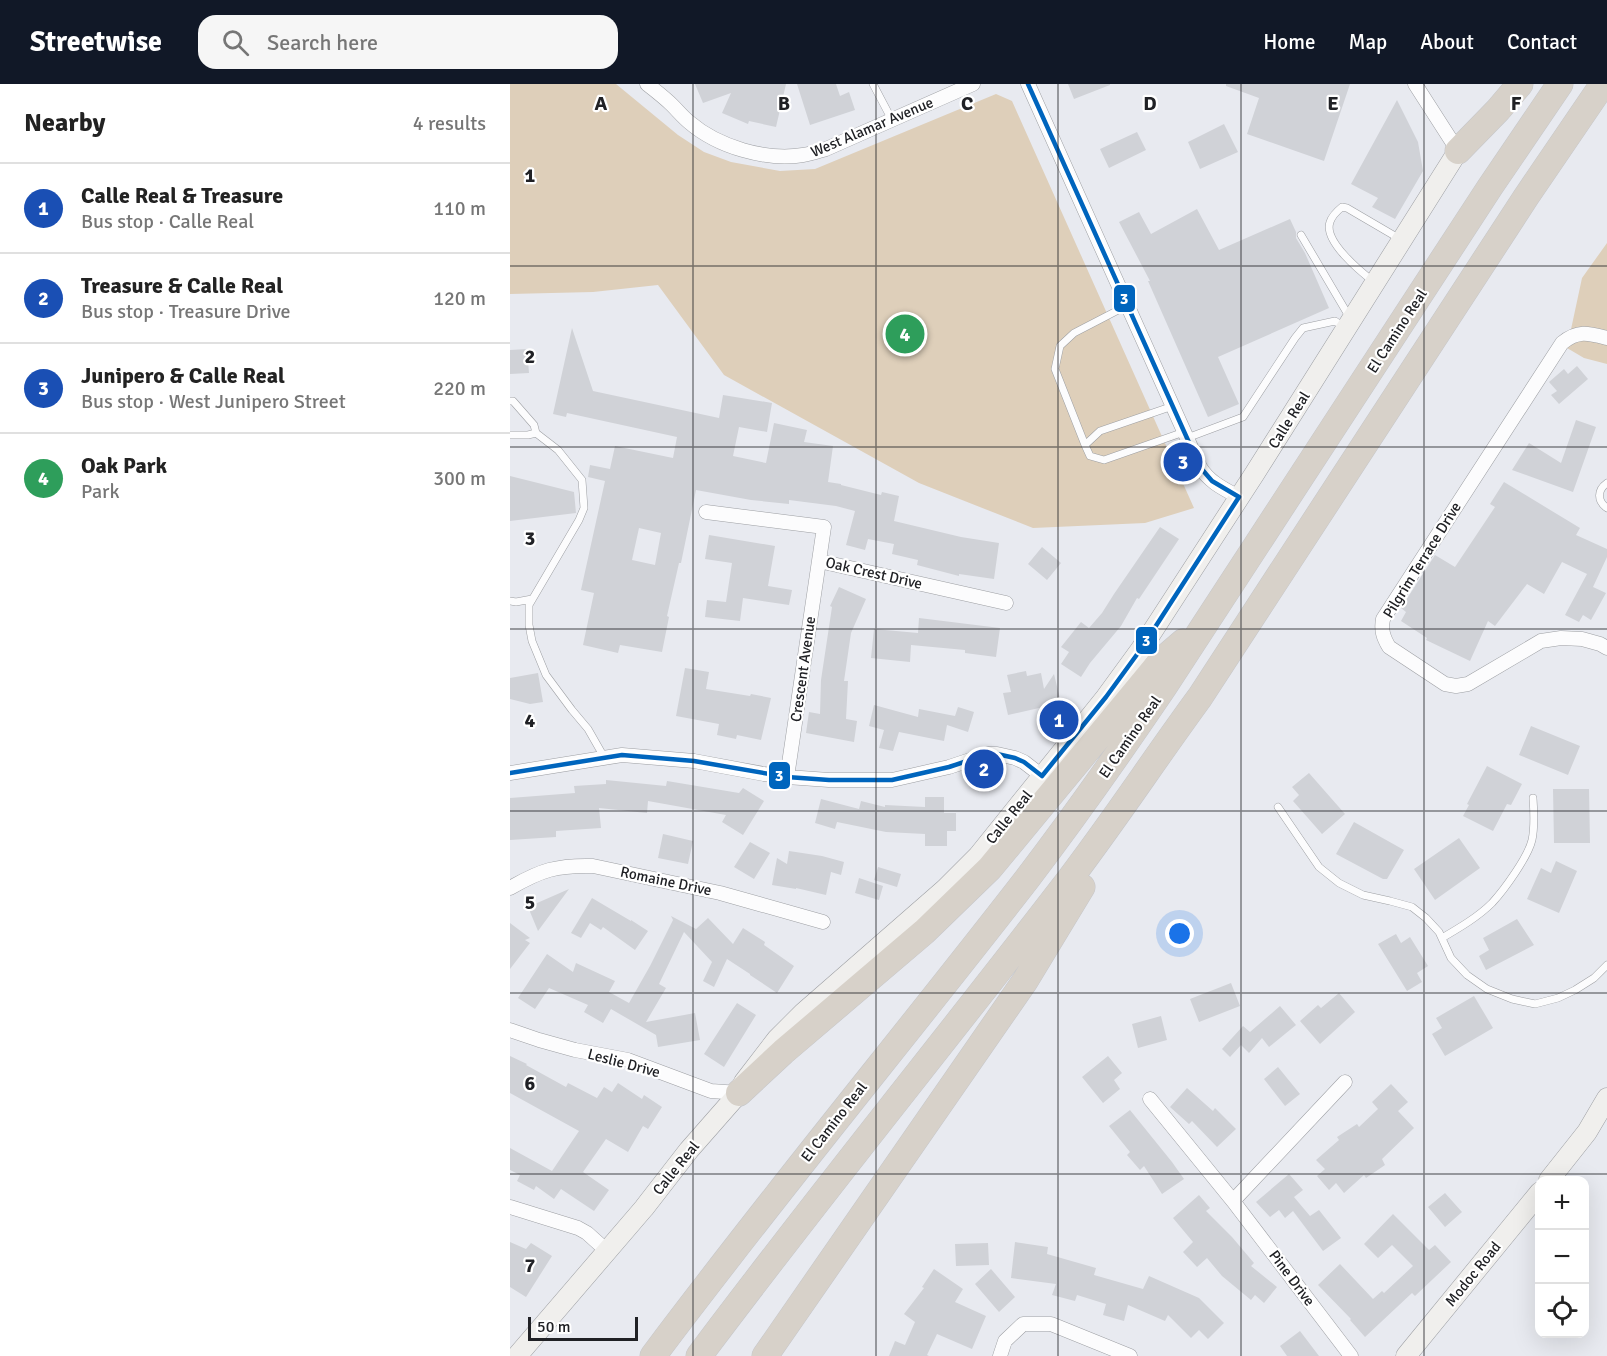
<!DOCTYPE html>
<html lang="en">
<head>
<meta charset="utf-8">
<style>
  :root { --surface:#fff; --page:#f6f6f6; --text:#222; --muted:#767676; --line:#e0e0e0; --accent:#111827 }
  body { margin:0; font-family:Signika,sans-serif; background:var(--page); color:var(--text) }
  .controls { position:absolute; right:18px; bottom:18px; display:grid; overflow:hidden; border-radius:12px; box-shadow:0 6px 24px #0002 }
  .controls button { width:54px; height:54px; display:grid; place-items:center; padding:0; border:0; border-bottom:2px solid var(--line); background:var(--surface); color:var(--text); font:30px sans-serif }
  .scale { position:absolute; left:18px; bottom:15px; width:110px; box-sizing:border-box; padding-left:6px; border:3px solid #202125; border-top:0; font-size:16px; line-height:21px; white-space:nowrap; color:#202125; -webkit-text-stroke:4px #fff; paint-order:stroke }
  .you { position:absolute; left:670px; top:850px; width:21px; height:21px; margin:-15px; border:4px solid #fff; border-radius:50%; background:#1a73e8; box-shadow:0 0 0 9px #1a73e833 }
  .badge { display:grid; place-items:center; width:39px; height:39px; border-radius:50%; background:var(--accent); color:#fff; font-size:20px; font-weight:700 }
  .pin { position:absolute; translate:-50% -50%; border:3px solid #fff; box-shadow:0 2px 6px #0006 }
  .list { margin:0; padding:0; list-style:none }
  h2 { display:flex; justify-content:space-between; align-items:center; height:78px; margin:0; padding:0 24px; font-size:26px }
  h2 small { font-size:20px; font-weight:400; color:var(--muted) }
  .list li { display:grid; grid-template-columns:39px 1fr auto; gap:18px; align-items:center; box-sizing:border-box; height:90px; padding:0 24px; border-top:2px solid var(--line) }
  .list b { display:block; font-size:22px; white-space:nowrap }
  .list p { margin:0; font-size:20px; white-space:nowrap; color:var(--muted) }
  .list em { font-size:20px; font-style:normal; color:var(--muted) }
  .icon { flex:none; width:33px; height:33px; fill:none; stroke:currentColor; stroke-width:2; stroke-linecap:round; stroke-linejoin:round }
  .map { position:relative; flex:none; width:1097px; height:1272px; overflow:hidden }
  header { display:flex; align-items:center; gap:36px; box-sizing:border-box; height:84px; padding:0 30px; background:var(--accent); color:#fff }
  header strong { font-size:28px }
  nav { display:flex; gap:33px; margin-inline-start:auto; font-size:21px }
  .search { width:420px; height:54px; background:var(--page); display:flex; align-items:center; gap:15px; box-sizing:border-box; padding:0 21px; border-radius:18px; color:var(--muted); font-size:22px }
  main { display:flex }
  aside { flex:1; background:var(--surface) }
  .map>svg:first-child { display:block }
</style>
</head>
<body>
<header>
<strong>Streetwise</strong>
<div class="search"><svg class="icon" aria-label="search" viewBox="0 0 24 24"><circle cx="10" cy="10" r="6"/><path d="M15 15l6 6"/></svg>Search here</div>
<nav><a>Home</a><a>Map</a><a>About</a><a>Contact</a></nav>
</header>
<main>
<aside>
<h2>Nearby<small>4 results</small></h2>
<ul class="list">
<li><span class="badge" style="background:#1a4fb4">1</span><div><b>Calle Real &amp; Treasure</b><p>Bus stop · Calle Real</p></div><em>110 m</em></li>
<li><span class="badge" style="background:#1a4fb4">2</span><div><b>Treasure &amp; Calle Real</b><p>Bus stop · Treasure Drive</p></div><em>120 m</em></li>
<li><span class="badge" style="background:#1a4fb4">3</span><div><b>Junipero &amp; Calle Real</b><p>Bus stop · West Junipero Street</p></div><em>220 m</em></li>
<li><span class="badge" style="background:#2e9e5b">4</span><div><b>Oak Park</b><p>Park</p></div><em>300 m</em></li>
</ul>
</aside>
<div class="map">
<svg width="1097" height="1272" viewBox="0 0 1097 1272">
  <rect width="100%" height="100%" fill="#e8eaf0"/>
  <path fill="#decfba" d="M 0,0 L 106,0 L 168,51 L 194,68 L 221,78 L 270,87 L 305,85 L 486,10 L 502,17 L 684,424 L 635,439 L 523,444 L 409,399 L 214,291 L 148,201 L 83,208 L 0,210 Z
    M 1097,159 L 1097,280 L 1074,274 L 1057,264 L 1072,194 Z"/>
  <path fill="#d0d2d7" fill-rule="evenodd" d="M 185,0 L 276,0 L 266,43 L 239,37 L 238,40 L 212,29 L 221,9 L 193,19 Z
    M 287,0 L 326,0 L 330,12 L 339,8 L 345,26 L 300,41 Z
    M 558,0 L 600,0 L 600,1 L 564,15 Z
    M 716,0 L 840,0 L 814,77 L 737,50 L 749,14 L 716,2 Z
    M 887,16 L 908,58 L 913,87 L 885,135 L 862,123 L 868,114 L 841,100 Z
    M 714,40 L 728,68 L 690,85 L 678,58 Z
    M 627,48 L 636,66 L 599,84 L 590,65 Z
    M 687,125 L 709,166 L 780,135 L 786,148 L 786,154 L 795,169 L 819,224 L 708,273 L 729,320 L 698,333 L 638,197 L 640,197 L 609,138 L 629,128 L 641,150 Z
    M 62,244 L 83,307 L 209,334 L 213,311 L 262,319 L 257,348 L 229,343 L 223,372 L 256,379 L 264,339 L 297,346 L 294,358 L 323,362 L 318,398 L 331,400 L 331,401 L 371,411 L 372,408 L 389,412 L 384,437 L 451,453 L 489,459 L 484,495 L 449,490 L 449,492 L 407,481 L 408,476 L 382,470 L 384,460 L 358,455 L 355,466 L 336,461 L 345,427 L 326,422 L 279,416 L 279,420 L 241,416 L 186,406 L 171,479 L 169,479 L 157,532 L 159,533 L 152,568 L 110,561 L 108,569 L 73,561 L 84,509 L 71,506 L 95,397 L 78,393 L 80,381 L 100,385 L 105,362 L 163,374 L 167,353 L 57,329 L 56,333 L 43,330 ZM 129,444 L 151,449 L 145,481 L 122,476 Z
    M 17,265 L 19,289 L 0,290 L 0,266 Z
    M 1067,282 L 1078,295 L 1049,320 L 1041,311 L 1047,307 L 1039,298 L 1054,285 L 1058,290 Z
    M 1066,336 L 1086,343 L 1063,408 L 1002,386 L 1019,359 L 1051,379 Z
    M 0,392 L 64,408 L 66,429 L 0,437 Z
    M 994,398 L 1070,444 L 1066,451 L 1097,465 L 1097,473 L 1083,503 L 1096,509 L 1081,536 L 1073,531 L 1069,538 L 1055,531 L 1077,490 L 1052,478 L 1034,510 L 1017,500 L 985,542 L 978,537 L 960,577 L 916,556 L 917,554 L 891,537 L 896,528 L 891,524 L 925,471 L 945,483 L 985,423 L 980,420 Z
    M 650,443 L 669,455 L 629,515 L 627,514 L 611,542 L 580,579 L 571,593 L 551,580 L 559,568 L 551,563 L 571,538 L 579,544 L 592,529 L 604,510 Z
    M 199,451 L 265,462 L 258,502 L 282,506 L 279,521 L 233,514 L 230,537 L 195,533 L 197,516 L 216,518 L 222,479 L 195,475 Z
    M 532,463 L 551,479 L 537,496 L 518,480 Z
    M 329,503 L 356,515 L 341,549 L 334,597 L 338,597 L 336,635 L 347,637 L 344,658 L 296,649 L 299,628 L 310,630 L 311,596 L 322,523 L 320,522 Z
    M 409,534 L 490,544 L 486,573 L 455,569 L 455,566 L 401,561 L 400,578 L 361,574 L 364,545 L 408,549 Z
    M 175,584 L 199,588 L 196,605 L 240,612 L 241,610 L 261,614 L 251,656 L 227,651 L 226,655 L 207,651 L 209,640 L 166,632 Z
    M 516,587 L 517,592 L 531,589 L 534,605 L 544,590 L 551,619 L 498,631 L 493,609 L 501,608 L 497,591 Z
    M 28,589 L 33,618 L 20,620 L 0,615 L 0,594 Z
    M 364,621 L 408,633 L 409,625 L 445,632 L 448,623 L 464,628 L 458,648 L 437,641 L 434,657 L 389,648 L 383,667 L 369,664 L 374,646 L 359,642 Z
    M 1021,642 L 1070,662 L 1058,691 L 1009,671 Z
    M 977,682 L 1012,700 L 1001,721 L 997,720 L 983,747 L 953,732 L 959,721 L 957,720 Z
    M 799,689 L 835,730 L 812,750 L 783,717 L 789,711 L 782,703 Z
    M 96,696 L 156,702 L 157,697 L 229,709 L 233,704 L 254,717 L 233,751 L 212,738 L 216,731 L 138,717 L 137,729 L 89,724 L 91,744 L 46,747 L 46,753 L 0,756 L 0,714 L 65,709 L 64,702 L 96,700 Z
    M 1043,705 L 1079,705 L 1080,759 L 1044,759 Z
    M 415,713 L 434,713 L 434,729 L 446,729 L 446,747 L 437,747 L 437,762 L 415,762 L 415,750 L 376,748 L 327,738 L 325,745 L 305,739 L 311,715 L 349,725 L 351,717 L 375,723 L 375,721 L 415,723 Z
    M 844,738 L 894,766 L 877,795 L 873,795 L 826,770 Z
    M 153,750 L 183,757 L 178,780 L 148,774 Z
    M 949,754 L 970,784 L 925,816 L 904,785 Z
    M 240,758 L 260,769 L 244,795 L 224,783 Z
    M 279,767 L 312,772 L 334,778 L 331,791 L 321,788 L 316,811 L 286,804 L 286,805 L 262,801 L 267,774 L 277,780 Z
    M 1046,777 L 1067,787 L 1049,829 L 1017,815 L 1031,784 L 1041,789 Z
    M 368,783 L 391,790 L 387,803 L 364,796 Z
    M 349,794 L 373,802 L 369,816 L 345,809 Z
    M 59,805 L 28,847 L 18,823 Z
    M 82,814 L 121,837 L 121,836 L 138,847 L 125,866 L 93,843 L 91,846 L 80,839 L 71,854 L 61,849 Z
    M 161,832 L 186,845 L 198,834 L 223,860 L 233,844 L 255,858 L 254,861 L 284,882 L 267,909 L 240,891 L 240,890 L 217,875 L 204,903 L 193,897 L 202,878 L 174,848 L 149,900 L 156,904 L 136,938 L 185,929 L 190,956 L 148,963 L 146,951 L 101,925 L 93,939 L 74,928 L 78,921 L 39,904 L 25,925 L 8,914 L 37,870 L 63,888 L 66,879 L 105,897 L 99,908 L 119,919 L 140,882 L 163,836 Z
    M 1007,835 L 1024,861 L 976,886 L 969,872 L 979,866 L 973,854 Z
    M 0,839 L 20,854 L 15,856 L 20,859 L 0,885 Z
    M 886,850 L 891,859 L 900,853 L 918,882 L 907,889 L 912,898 L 897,907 L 868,860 Z
    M 721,899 L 730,922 L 689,938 L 680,915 Z
    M 829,909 L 845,928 L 810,960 L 790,937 L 808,921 L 811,924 Z
    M 964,912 L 983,944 L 935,972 L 922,950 L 932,944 L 926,934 Z
    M 227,919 L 246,931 L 214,983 L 194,970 Z
    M 770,922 L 786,941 L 759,963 L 752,954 L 739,969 L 731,961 L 720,973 L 712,965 L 733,942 L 740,948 Z
    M 651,932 L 657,956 L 628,964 L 622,940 Z
    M 0,972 L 17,980 L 16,981 L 56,1003 L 58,999 L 87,1014 L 94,1003 L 102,1008 L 108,999 L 132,1015 L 134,1011 L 152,1023 L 138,1045 L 133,1042 L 118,1068 L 96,1055 L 73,1088 L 99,1106 L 84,1127 L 51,1105 L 44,1115 L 26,1102 L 24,1106 L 7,1097 L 10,1091 L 0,1086 L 0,1064 L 42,1087 L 69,1047 L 0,1009 Z
    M 598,972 L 612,989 L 604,996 L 610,1005 L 593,1019 L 572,993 Z
    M 768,983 L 790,1010 L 775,1022 L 754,995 Z
    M 881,1000 L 898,1018 L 888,1027 L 904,1044 L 872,1075 L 875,1081 L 856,1094 L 854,1091 L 834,1109 L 826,1099 L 819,1106 L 807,1092 L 815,1085 L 806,1076 L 829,1056 L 827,1053 L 847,1040 L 849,1043 L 868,1025 L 862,1018 Z
    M 677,1004 L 703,1027 L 705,1024 L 726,1045 L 707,1063 L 682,1037 L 679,1040 L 660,1023 Z
    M 620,1026 L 662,1078 L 674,1095 L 652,1110 L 634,1082 L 630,1086 L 617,1071 L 620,1068 L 599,1042 Z
    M 779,1090 L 793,1106 L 784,1113 L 800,1132 L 809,1126 L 831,1154 L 813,1167 L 783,1127 L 775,1134 L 769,1126 L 760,1133 L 746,1118 Z
    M 935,1109 L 952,1128 L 935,1143 L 918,1123 Z
    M 689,1111 L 700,1124 L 696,1127 L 722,1153 L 744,1179 L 741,1182 L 767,1203 L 754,1219 L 745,1211 L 741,1216 L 712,1192 L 697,1174 L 687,1183 L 673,1168 L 683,1158 L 663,1134 Z
    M 883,1130 L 919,1166 L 925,1161 L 941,1178 L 905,1212 L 902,1209 L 855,1253 L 840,1236 L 841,1235 L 808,1201 L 830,1180 L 863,1215 L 872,1207 L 874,1209 L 903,1182 L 882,1161 L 868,1174 L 854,1160 Z
    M 0,1158 L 16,1165 L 21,1159 L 42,1172 L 16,1213 L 0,1203 Z
    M 505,1158 L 538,1163 L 537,1170 L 586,1184 L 584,1191 L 633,1205 L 639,1192 L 689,1214 L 714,1239 L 698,1255 L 689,1246 L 681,1254 L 658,1231 L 655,1237 L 618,1221 L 614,1237 L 593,1231 L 596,1220 L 567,1211 L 565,1217 L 542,1211 L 546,1200 L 501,1194 Z
    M 478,1159 L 479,1181 L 446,1182 L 445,1160 Z
    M 424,1185 L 453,1205 L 445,1218 L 476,1232 L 462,1265 L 427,1250 L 417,1271 L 419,1272 L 379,1272 L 385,1257 L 395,1261 L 405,1238 L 394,1230 L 414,1204 L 412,1203 Z
    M 481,1185 L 505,1213 L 489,1228 L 465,1200 Z
    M 790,1247 L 809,1272 L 777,1272 L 770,1262 Z"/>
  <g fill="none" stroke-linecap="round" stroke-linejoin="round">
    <g stroke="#9d9fa3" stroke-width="8">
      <path id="lane" d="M 363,0 L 382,36
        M 791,151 L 840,234
        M 864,198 C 851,188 813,157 820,138 C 822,132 827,127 832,123 L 837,124 L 890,155
        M 0,317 L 3,317 L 24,341 L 26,349 L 48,366 L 72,396 L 74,424 L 69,436 L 19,521 L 19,541 L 22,557 L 36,591 L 62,626 L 78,645 L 94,673
        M 663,322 L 590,347 L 575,361 L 580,372 L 594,376 L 674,348
        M 0,351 L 18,351 L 26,349
        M 677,354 L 733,333 L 785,254 L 793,244 L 825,237 L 834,243
        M 575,361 L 545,285 L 550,262 L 564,249 L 618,221
        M 1097,399 C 1087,406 1087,417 1097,424
        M 0,517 L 6,518 L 22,515
        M 768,723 L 809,783 L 829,799 L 853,811 L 880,817 L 902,823 L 916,834 L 929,848 L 941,874 L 957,891 L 977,905 L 1002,915 L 1025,920 L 1048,914 L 1065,906 L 1084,894 L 1097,881
        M 932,854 C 949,844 968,833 982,819 C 994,806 1018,773 1022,756 C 1025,742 1024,728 1023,714"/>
    </g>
    <g stroke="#9d9fa3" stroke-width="15">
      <path id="street" d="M 137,0 C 146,7 155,14 162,21 C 168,27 173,33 179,38 C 208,63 256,77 293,71 C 301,70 309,67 316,65 L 463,0
        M 518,0 L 690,383 C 699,398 714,405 729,413
        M 905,0 L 948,67
        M 1097,254 C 1078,249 1068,246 1052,259 L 873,535 C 871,546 873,553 879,563 L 935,600 L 946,602 L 958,600 L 1031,557 L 1051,554 L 1072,555 L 1090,560 L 1097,564
        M 196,428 L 314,443 L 277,693
        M 309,477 L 496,519
        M 0,689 L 112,671 L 184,677 L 254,690 L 277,693 L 319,696 L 382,696 L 439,683 L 478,670 L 487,670 L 505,674 L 514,678 L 532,692
        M 0,804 C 31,786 47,781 83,782 L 210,809 L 313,838
        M 0,946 L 29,956 L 65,966 L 118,976 L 201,1007 L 229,1009
        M 640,1015 L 723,1117 L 841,1272
        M 723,1117 L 835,998
        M 0,1123 L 68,1144 L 77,1149 L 97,1167
        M 490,1272 L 495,1257 L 513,1240 L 541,1240 L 620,1272"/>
    </g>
    <g stroke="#9d9fa3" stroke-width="21">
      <path id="secondary" d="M 1039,1096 L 1077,1048 L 1097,1014
        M 7,1272 L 134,1124 L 179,1066 L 229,1009 L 234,998 L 267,955 L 293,929 L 435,805 L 468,772 L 596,613 L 631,565 L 745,389 L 948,67
        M 896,1272 L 1030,1108"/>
    </g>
    <g stroke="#c6c7ca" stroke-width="27">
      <path id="highway" d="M 948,67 L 988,26 L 1010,0
        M 229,1009 L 273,968 L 414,848 L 480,784 L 651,577 L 673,558
        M 143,1272 C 264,1110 393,955 517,795 C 565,732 610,668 654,603 L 980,103 L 1050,0
        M 189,1272 C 307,1114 432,961 552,805 C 600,743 643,677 690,613 L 1016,113 L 1093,0
        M 255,1272 L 515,897 L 572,803"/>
    </g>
    <use href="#lane" stroke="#fcfcfd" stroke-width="7"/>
    <use href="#street" stroke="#fcfcfd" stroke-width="14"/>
    <use href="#secondary" stroke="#f0efed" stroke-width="20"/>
    <use href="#highway" stroke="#d7d1c9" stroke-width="26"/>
    <g stroke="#fff" stroke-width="9">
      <path id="bus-1" d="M 518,0 L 690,383 L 702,397 L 729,413
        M 0,689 L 112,671 L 184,677 L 277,693 L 319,696 L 382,696 L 439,683 L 478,670 L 487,670 L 505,674 L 514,678 L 532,692
        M 532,692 L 596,613 L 631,565 L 729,413"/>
    </g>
    <use href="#bus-1" stroke="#0065bd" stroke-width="4.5"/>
  </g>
  <path fill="none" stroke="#202125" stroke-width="1.5" stroke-opacity="0.55" d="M 183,0 L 183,1272M 366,0 L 366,1272M 548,0 L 548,1272M 731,0 L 731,1272M 914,0 L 914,1272M 0,182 L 1097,182M 0,363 L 1097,363M 0,545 L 1097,545M 0,727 L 1097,727M 0,909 L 1097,909M 0,1090 L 1097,1090"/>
  <g text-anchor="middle" stroke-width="4.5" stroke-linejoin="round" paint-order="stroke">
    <g font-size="15" fill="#202125" stroke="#fff">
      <text transform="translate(362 43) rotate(-23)" y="5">West Alamar Avenue</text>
      <text transform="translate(887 247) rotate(-57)" y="5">El Camino Real</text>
      <text transform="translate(779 336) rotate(-58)" y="5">Calle Real</text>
      <text transform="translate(912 476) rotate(-58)" y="5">Pilgrim Terrace Drive</text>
      <text transform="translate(364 489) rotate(13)" y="5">Oak Crest Drive</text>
      <text transform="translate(293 585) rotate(-82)" y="5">Crescent Avenue</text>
      <text transform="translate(620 653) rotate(-55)" y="5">El Camino Real</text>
      <text transform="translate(499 733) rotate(-51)" y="5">Calle Real</text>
      <text transform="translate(156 797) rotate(12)" y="5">Romaine Drive</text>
      <text transform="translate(114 979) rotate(15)" y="5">Leslie Drive</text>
      <text transform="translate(324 1038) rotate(-52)" y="5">El Camino Real</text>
      <text transform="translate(166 1084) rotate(-51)" y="5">Calle Real</text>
      <text transform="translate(963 1190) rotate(-51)" y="5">Modoc Road</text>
      <text transform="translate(782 1194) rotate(53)" y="5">Pine Drive</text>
    </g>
  </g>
  <g font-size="20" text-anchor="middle" font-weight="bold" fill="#202125" stroke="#fff" stroke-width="4.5" stroke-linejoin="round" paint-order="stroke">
    <text x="91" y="26">A</text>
    <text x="274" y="26">B</text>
    <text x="457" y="26">C</text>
    <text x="640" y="26">D</text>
    <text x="823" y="26">E</text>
    <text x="1006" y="26">F</text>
    <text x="20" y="98">1</text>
    <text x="20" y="279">2</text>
    <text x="20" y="461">3</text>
    <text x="20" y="643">4</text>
    <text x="20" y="825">5</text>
    <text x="20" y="1006">6</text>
    <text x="20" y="1188">7</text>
  </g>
  <g stroke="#fff" stroke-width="2">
    <rect x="603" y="200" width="23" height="29" rx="6" fill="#0065bd"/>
    <rect x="625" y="542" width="23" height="29" rx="6" fill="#0065bd"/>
    <rect x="258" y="677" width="23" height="29" rx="6" fill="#0065bd"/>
  </g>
  <g font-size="16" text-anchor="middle" font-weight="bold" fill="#fff">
    <text x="614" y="220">3</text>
    <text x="636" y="562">3</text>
    <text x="269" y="697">3</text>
  </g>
</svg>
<div class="controls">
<button>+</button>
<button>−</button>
<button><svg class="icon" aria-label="locate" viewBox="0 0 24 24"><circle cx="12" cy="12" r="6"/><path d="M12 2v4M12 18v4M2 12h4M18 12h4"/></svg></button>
</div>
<div class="scale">50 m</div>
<div class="you"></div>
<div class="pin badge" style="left:549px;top:636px;background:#1a4fb4">1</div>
<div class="pin badge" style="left:474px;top:685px;background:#1a4fb4">2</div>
<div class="pin badge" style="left:673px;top:378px;background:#1a4fb4">3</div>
<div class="pin badge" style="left:395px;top:250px;background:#2e9e5b">4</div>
</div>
</main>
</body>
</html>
